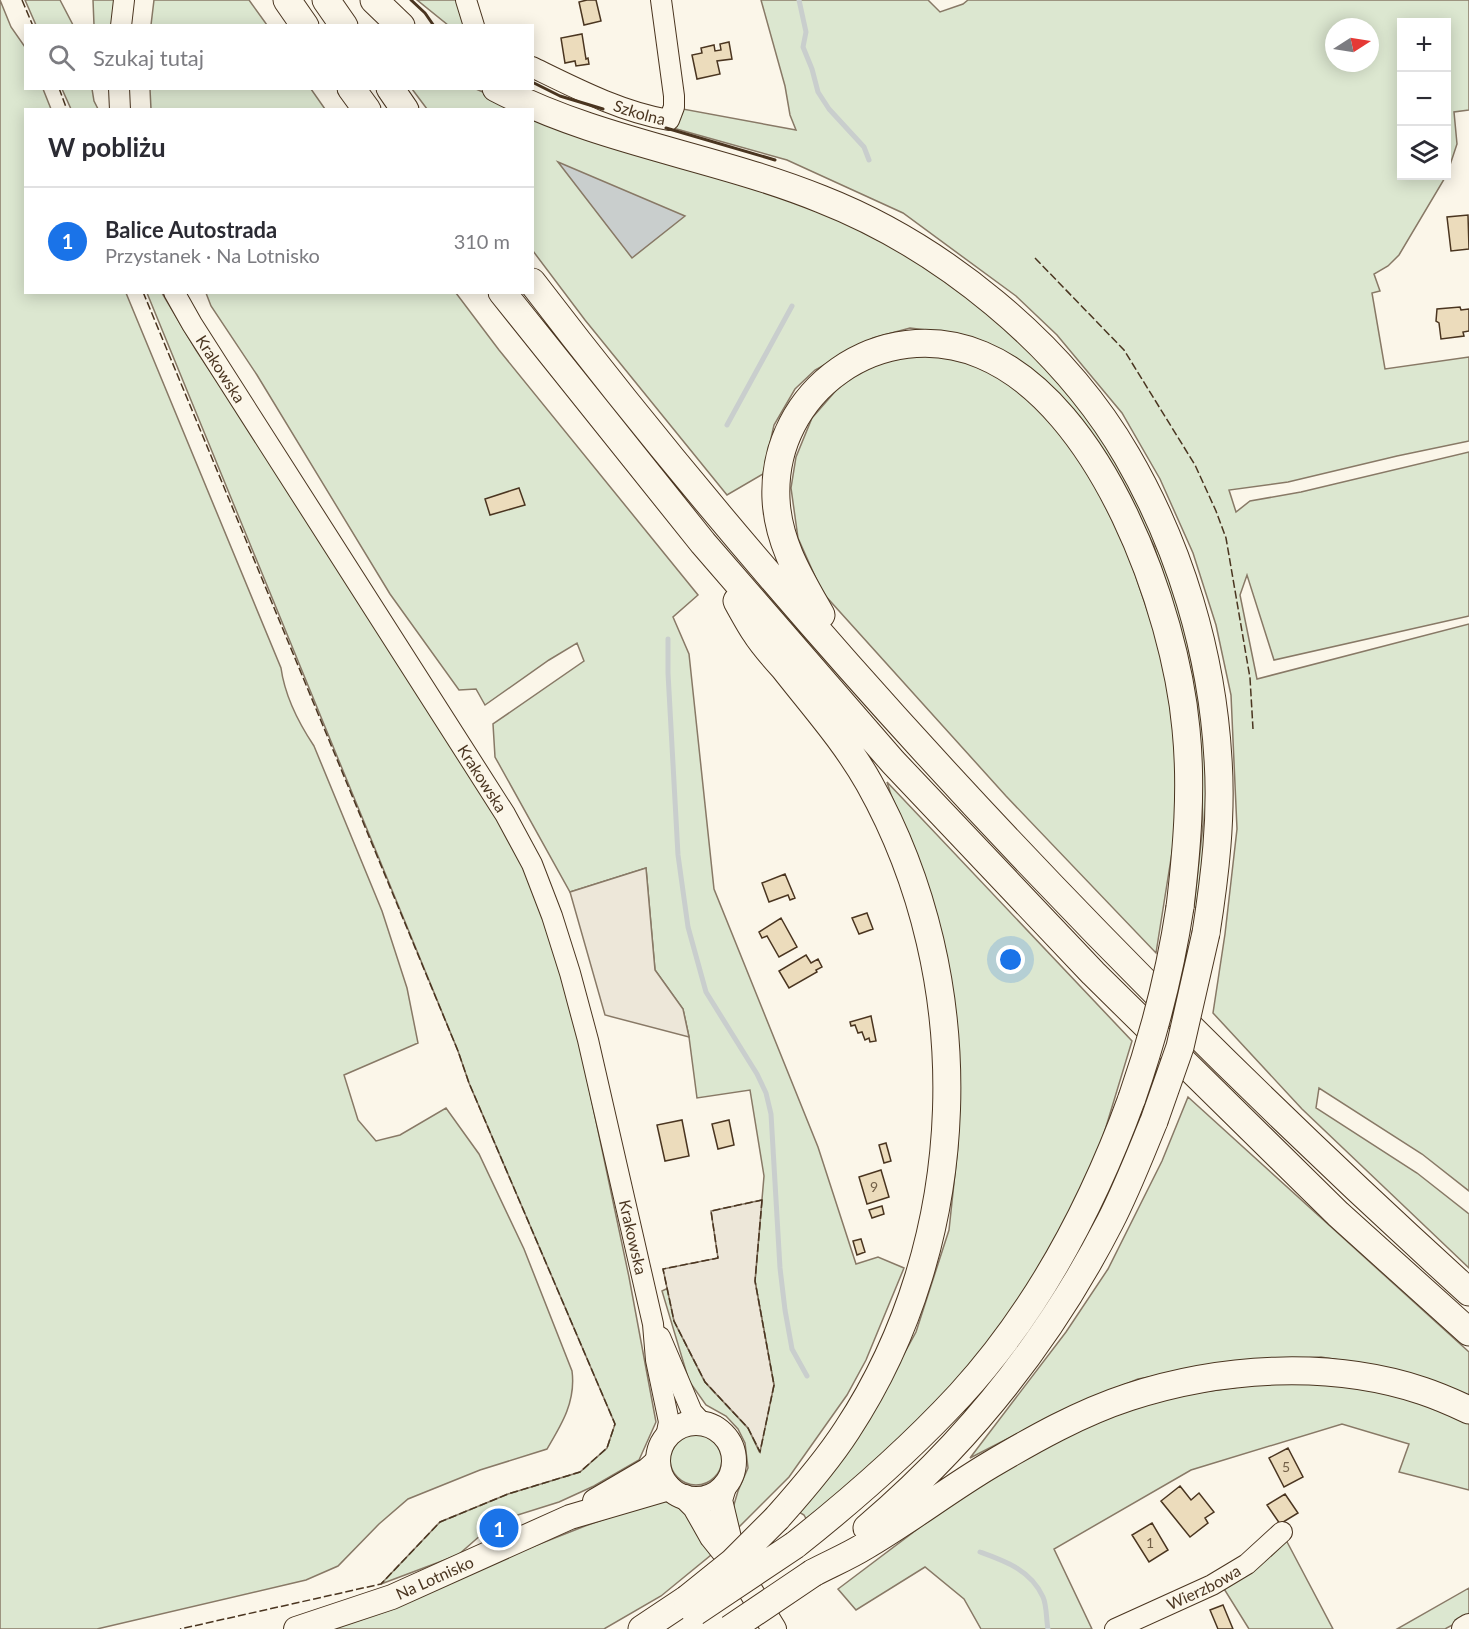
<!DOCTYPE html>
<html lang="pl">
<head>
<meta charset="utf-8">
<style>
  :root { --surface:#fff; --page:#f7f7f7; --text:#2b2b33; --muted:#7c7c81; --line:#e1e1e2; --accent:#1a73e8 }
  body { margin:0; font-family:Lato,sans-serif; background:var(--page); color:var(--text) }
  .controls { position:absolute; right:18px; top:18px; display:grid; overflow:hidden; border-radius:0px; box-shadow:0 3px 15px #0003 }
  .controls button { width:54px; height:54px; display:grid; place-items:center; padding:0; border:0; border-bottom:2px solid var(--line); background:var(--surface); color:var(--text); font:30px sans-serif }
  .compass { position:absolute; left:1325px; top:18px; width:54px; height:54px; border-radius:50%; background:var(--surface); box-shadow:0 3px 15px #0003; rotate:78deg }
  .you { position:absolute; left:1011px; top:960px; width:21px; height:21px; margin:-15px; border:4px solid #fff; border-radius:50%; background:#1a73e8; box-shadow:0 0 0 9px #1a73e833 }
  .badge { display:grid; place-items:center; width:39px; height:39px; border-radius:50%; background:var(--accent); color:#fff; font-size:20px; font-weight:700 }
  .pin { position:absolute; translate:-50% -50%; border:3px solid #fff; box-shadow:0 2px 6px #0006 }
  .list { margin:0; padding:0; list-style:none }
  h2 { display:flex; justify-content:space-between; align-items:center; height:78px; margin:0; padding:0 24px; font-size:26px }
  h2 small { font-size:20px; font-weight:400; color:var(--muted) }
  .list li { display:grid; grid-template-columns:39px 1fr auto; gap:18px; align-items:center; box-sizing:border-box; height:108px; padding:0 24px; border-top:2px solid var(--line) }
  .list b { display:block; font-size:22px; white-space:nowrap }
  .list p { margin:0; font-size:20px; white-space:nowrap; color:var(--muted) }
  .list em { font-size:20px; font-style:normal; color:var(--muted) }
  .icon { flex:none; width:33px; height:33px; fill:none; stroke:currentColor; stroke-width:2; stroke-linecap:round; stroke-linejoin:round }
  .map { position:relative; flex:none; width:1469px; height:1629px; overflow:hidden }
  .search { position:absolute; background:var(--surface); box-shadow:0 3px 15px #0003; left:24px; top:24px; width:510px; height:66px; display:flex; align-items:center; gap:15px; box-sizing:border-box; padding:0 21px; border-radius:0px; color:var(--muted); font-size:22px }
  .panel { position:absolute; background:var(--surface); box-shadow:0 3px 15px #0003; left:24px; top:108px; width:510px; height:186px; border-radius:0px }
  .map>svg:first-child { display:block }
</style>
</head>
<body>
<div class="map">
<svg width="1469" height="1629" viewBox="0 0 1469 1629">
  <rect width="100%" height="100%" fill="#fbf6e9"/>
  <path fill="#dce7d0" stroke="#887966" stroke-width="1.5" fill-rule="evenodd" d="M 0,0 L 11,27 L 25,47 L 26,88 L 43,89 L 51,109 L 26,110 L 26,292 L 126,293 L 281,668 C 285,697 298,722 314,746 L 382,911 L 407,988 L 418,1043 L 344,1075 L 358,1120 L 376,1141 L 400,1135 L 446,1108 L 479,1154 L 524,1249 L 572,1371 C 576,1401 562,1424 547,1449 L 480,1470 L 408,1499 L 379,1524 L 338,1566 L 306,1580 L 97,1629 L 0,1629 Z
    M 25,0 L 60,0 L 73,25 L 36,25 Z
    M 93,0 L 115,0 L 112,25 L 94,25 Z
    M 154,0 L 249,0 L 267,25 L 151,25 Z
    M 417,0 L 459,0 L 466,25 L 448,25 Z
    M 761,0 L 928,0 L 940,12 L 963,4 L 968,0 L 1469,0 L 1469,110 L 1454,112 L 1457,144 L 1447,174 L 1446,22 L 1402,22 L 1402,176 L 1446,176 L 1399,255 L 1388,266 L 1374,274 L 1380,291 L 1372,293 L 1385,369 L 1469,357 L 1469,441 L 1397,456 L 1288,482 L 1229,490 L 1236,512 L 1250,501 L 1301,492 L 1469,452 L 1469,616 L 1274,660 L 1247,575 L 1240,595 L 1257,679 L 1469,624 L 1469,1191 L 1422,1154 L 1319,1088 L 1316,1108 L 1417,1173 L 1469,1214 L 1469,1268 L 1302,1109 L 1213,1013 L 1225,934 L 1237,829 L 1231,695 L 1216,625 L 1193,553 L 1160,479 L 1122,413 L 1057,335 L 1016,296 L 903,213 L 787,160 L 673,128 L 683,109 L 796,130 L 790,115 L 785,86 ZM 1334,27 L 1370,27 L 1370,63 L 1334,63 Z
    M 62,89 L 92,89 L 94,101 L 98,109 L 71,109 Z
    M 150,89 L 311,89 L 325,109 L 151,109 Z
    M 412,89 L 476,89 L 522,109 L 427,109 Z
    M 533,114 L 794,199 L 926,261 L 1019,334 L 1108,444 L 1146,511 L 1177,590 L 1206,735 L 1207,811 L 1198,908 L 1194,907 L 1203,824 L 1200,755 L 1178,622 L 1154,546 L 1126,491 L 1084,423 L 1048,384 L 1007,354 L 960,334 L 910,328 L 873,338 L 815,370 L 795,389 L 774,425 L 763,474 L 727,495 L 585,320 L 533,251 Z
    M 147,293 L 162,293 L 196,350 L 280,476 L 494,814 L 523,864 L 554,943 L 574,1017 L 629,1277 L 656,1422 L 639,1460 L 594,1486 L 559,1502 L 508,1518 L 482,1534 L 458,1555 L 381,1584 L 440,1522 L 508,1494 L 580,1472 L 607,1448 L 615,1424 L 469,1083 L 458,1051 Z
    M 206,293 L 456,293 L 499,350 L 698,595 L 673,617 L 689,654 L 714,889 L 818,1147 L 856,1264 L 878,1257 L 904,1268 L 866,1360 L 847,1395 L 789,1477 L 734,1532 L 733,1508 L 738,1491 L 748,1468 L 745,1443 L 738,1429 L 726,1416 L 706,1405 L 689,1381 L 662,1291 L 668,1288 L 674,1321 L 705,1382 L 748,1428 L 759,1451 L 774,1385 L 755,1281 L 764,1176 L 750,1090 L 697,1098 L 689,1037 L 683,1009 L 655,970 L 646,868 L 570,892 L 495,757 L 493,724 L 584,661 L 577,643 L 549,660 L 485,705 L 476,689 L 459,690 L 390,594 L 257,375 L 211,306 Z
    M 917,354 L 968,360 L 1008,380 L 1050,417 L 1085,463 L 1117,521 L 1171,680 L 1178,747 L 1177,821 L 1156,953 L 1006,796 L 822,592 L 798,538 L 791,488 L 796,457 L 812,418 L 846,379 L 877,360 Z
    M 887,782 L 1132,1041 L 1099,1150 L 1046,1263 L 979,1357 L 887,1456 L 809,1524 L 804,1515 L 799,1512 L 871,1414 L 916,1332 L 949,1230 L 958,1145 L 960,1069 L 945,954 L 920,863 L 891,795 Z
    M 1188,1097 L 1469,1352 L 1469,1396 L 1382,1367 L 1321,1357 L 1234,1362 L 1138,1379 L 1063,1410 L 970,1458 L 1066,1332 L 1108,1269 L 1162,1161 Z
    M 1323,1382 L 1420,1398 L 1469,1422 L 1469,1490 L 1399,1472 L 1409,1444 L 1342,1424 L 1191,1470 L 1054,1549 L 1092,1629 L 981,1629 L 964,1599 L 925,1567 L 856,1610 L 838,1589 L 972,1488 L 1061,1438 L 1158,1398 L 1254,1385 Z
    M670 1459a26 26 0 1 1 52 0a26 26 0 1 1-52 0Z
    M 657,1501 L 678,1502 L 692,1514 L 711,1555 L 661,1596 L 604,1629 L 325,1629 L 585,1526 Z
    M 1285,1538 L 1333,1629 L 1249,1629 L 1221,1584 Z
    M 1469,1588 L 1469,1616 L 1445,1629 L 1397,1629 Z"/>
  <path fill="#ede7d9" stroke="#887966" stroke-width="1.5" d="M 646,868 L 655,970 L 683,1009 L 689,1037 L 605,1015 L 570,892 Z
    M 762,1200 L 755,1281 L 774,1385 L 760,1452 L 748,1428 L 705,1382 L 674,1321 L 663,1269 L 718,1258 L 711,1211 Z"/>
  <path fill="#c9cecd" stroke="#887966" stroke-width="1.5" d="M 558,162 L 685,216 L 632,258 Z"/>
  <g fill="none" stroke-linecap="round" stroke-linejoin="round">
    <path stroke="#c9cecd" stroke-width="5" d="M 799,0 L 806,32 L 803,47 L 812,69 L 818,92 L 829,109 L 864,147 L 869,160
      M 727,425 L 792,306
      M 668,639 L 668,673 L 678,855 L 688,927 L 706,992 L 757,1074 L 766,1093 L 771,1114 L 780,1268 L 785,1310 L 792,1349 L 807,1376
      M 980,1552 C 1005,1561 1031,1570 1043,1597 C 1047,1606 1046,1619 1048,1629"/>
  </g>
  <path fill="#ecdcbc" stroke="#4a3520" stroke-width="1.5" d="M 587,0 L 596,0 L 601,21 L 584,25 L 579,2 Z
    M 582,34 L 586,59 L 588,58 L 589,64 L 576,66 L 575,61 L 565,63 L 561,38 Z
    M 729,42 L 732,59 L 717,61 L 720,74 L 697,79 L 692,55 L 702,53 L 701,48 L 714,45 L 715,51 L 721,50 L 720,44 Z
    M 1468,215 L 1469,249 L 1451,251 L 1447,217 Z
    M 1460,307 L 1461,310 L 1469,309 L 1469,331 L 1463,332 L 1464,336 L 1441,339 L 1439,323 L 1436,321 L 1437,309 Z
    M 519,488 L 525,505 L 490,515 L 485,499 Z
    M 785,874 L 795,898 L 790,900 L 788,895 L 769,902 L 762,883 Z
    M 867,913 L 873,929 L 859,934 L 852,918 Z
    M 781,918 L 797,947 L 779,957 L 767,936 L 762,938 L 759,932 Z
    M 806,955 L 811,963 L 818,959 L 822,967 L 816,970 L 817,972 L 789,988 L 779,971 Z
    M 871,1016 L 876,1041 L 870,1042 L 869,1038 L 865,1040 L 862,1032 L 858,1033 L 855,1025 L 851,1026 L 850,1022 Z
    M 682,1120 L 689,1156 L 665,1161 L 657,1125 Z
    M 729,1120 L 734,1145 L 718,1149 L 712,1124 Z
    M 886,1143 L 891,1161 L 884,1163 L 879,1145 Z
    M 881,1170 L 889,1197 L 867,1204 L 859,1177 Z
    M 882,1206 L 884,1214 L 872,1218 L 869,1210 Z
    M 861,1239 L 865,1252 L 857,1255 L 853,1241 Z
    M 1288,1448 L 1303,1477 L 1284,1487 L 1269,1458 Z
    M 1180,1486 L 1191,1500 L 1199,1493 L 1214,1512 L 1205,1518 L 1208,1523 L 1190,1537 L 1161,1501 Z
    M 1285,1494 L 1298,1513 L 1280,1524 L 1267,1505 Z
    M 1152,1523 L 1168,1550 L 1149,1562 L 1132,1535 Z
    M 1223,1605 L 1233,1629 L 1218,1629 L 1210,1610 Z"/>
  <g fill="none" stroke-linecap="round" stroke-linejoin="round">
    <g stroke="#4a3520" stroke-width="22">
      <g id="minor">
        <path d="M 466,0 L 474,26"/>
        <path d="M 121,26 L 124,0"/>
        <path id="s1" d="M 532,67 C 575,88 621,112 669,120 L 674,107 L 674,96 L 661,0"/>
        <path d="M 119,88 L 120,110"/>
        <path id="s2" d="M 174,292 L 192,324 L 505,814 L 532,864 L 552,916 L 570,973 L 588,1040 L 653,1324 L 656,1360 L 669,1422 L 666,1437"/>
        <path d="M 660,1337 L 692,1412 L 702,1423"/>
        <path id="s3" d="M 1115,1629 L 1212,1585 L 1247,1564 L 1282,1532"/>
      </g>
    </g>
    <g stroke="#4a3520" stroke-width="26">
      <g id="major">
        <circle cx="696" cy="1461" r="38"/>
        <path d="M 724,1487 L 720,1500 L 734,1559"/>
        <path d="M 685,1497 L 695,1507 L 712,1537 L 736,1567 L 774,1629"/>
        <path d="M 595,1501 L 648,1470 L 658,1461"/>
        <path id="s4" d="M 296,1629 L 392,1597 L 570,1517 L 669,1488"/>
        <path d="M 1464,1629 L 1469,1626"/>
      </g>
    </g>
    <g stroke="#4a3520" stroke-width="29">
      <path id="highway" d="M 287,0 L 305,26
        M 326,0 L 344,26
        M 374,0 L 401,26
        M 351,88 L 367,110
        M 390,88 L 405,110
        M 496,88 C 599,142 715,156 821,199 C 941,246 1062,344 1127,456 C 1180,547 1212,653 1218,759 C 1222,817 1215,876 1206,933
        M 532,282 C 812,648 1129,983 1469,1292
        M 502,292 L 703,543 L 893,762 L 1093,973 L 1338,1214 L 1469,1332
        M 737,601 C 743,612 749,623 755,632 C 763,645 774,657 784,668 C 813,705 846,742 869,783 C 980,981 972,1240 847,1430 C 827,1461 802,1490 777,1518
        M 821,615 C 800,578 778,543 776,499 C 771,390 882,313 982,355 C 1102,405 1175,609 1186,729 C 1192,789 1187,848 1180,907
        M 867,1528 C 967,1443 1050,1339 1110,1222 C 1127,1189 1140,1155 1154,1121
        M 795,1545 C 853,1499 909,1450 960,1395 C 1037,1311 1093,1205 1132,1098
        M 813,1573 C 830,1564 849,1556 865,1546 C 908,1521 948,1490 990,1465 C 1034,1439 1080,1413 1129,1397 C 1221,1367 1330,1360 1423,1391 C 1438,1396 1454,1403 1469,1410
        M 642,1629 L 687,1599"/>
    </g>
    <use href="#minor" stroke="#fbf6e9" stroke-width="20"/>
    <use href="#major" stroke="#fbf6e9" stroke-width="24"/>
    <use href="#highway" stroke="#fbf6e9" stroke-width="27"/>
    <g stroke="#4a3520" stroke-width="29" stroke-linecap="butt">
      <path id="highway-bridge" d="M 1132,1098 C 1154,1035 1170,973 1180,907
        M 1154,1121 L 1180,1047 L 1206,933
        M 687,1599 L 733,1562 L 777,1518
        M 695,1612 L 795,1545
        M 730,1629 L 813,1573"/>
    </g>
    <use href="#highway-bridge" stroke="#fbf6e9" stroke-width="27"/>
    <path stroke="#4a3520" stroke-width="1.5" stroke-dasharray="8 3" stroke-linecap="butt" d="M 22,0 L 33,26
      M 59,88 L 67,110
      M 1035,258 L 1124,350 L 1195,465 L 1216,511 L 1226,538 L 1250,678 L 1253,729
      M 143,292 L 458,1051 L 469,1083 L 615,1424 L 607,1448 L 580,1472 L 508,1494 L 440,1522 L 381,1584 L 180,1629
      M 762,1200 L 755,1281 L 774,1385 L 760,1452 L 748,1428 L 705,1382 L 674,1321 L 663,1269 L 718,1258 L 711,1211 Z"/>
    <path stroke="#4a3520" stroke-width="3" d="M 411,0 L 425,13 L 434,26
      M 532,82 L 560,96 L 603,109
      M 666,128 L 775,160"/>
  </g>
  <g text-anchor="middle" stroke-width="4.5" stroke-linejoin="round" paint-order="stroke">
    <g font-size="14" fill="#725f47">
      <text x="874" y="1192">9</text>
      <text x="1286" y="1472">5</text>
      <text x="1150" y="1548">1</text>
    </g>
    <g font-size="16" fill="#4a3520" stroke="#fbf6e9">
      <text dy="6" stroke="none"><textPath href="#s1" startOffset="117">Szkolna</textPath></text>
      <text dy="6" stroke="none"><textPath href="#s2" startOffset="90">Krakowska</textPath></text>
      <text dy="6" stroke="none"><textPath href="#s2" startOffset="576">Krakowska</textPath></text>
      <text dy="6" stroke="none"><textPath href="#s2" startOffset="1062">Krakowska</textPath></text>
      <text dy="6" stroke="none"><textPath href="#s4" startOffset="148">Na Lotnisko</textPath></text>
      <text dy="6" stroke="none"><textPath href="#s3" startOffset="98">Wierzbowa</textPath></text>
    </g>
  </g>
</svg>
<div class="controls">
<button>+</button>
<button>−</button>
<button><svg class="icon" aria-label="layers" viewBox="0 0 24 24"><path d="M12 4l9 5-9 5-9-5zM3 14l9 5 9-5"/></svg></button>
</div>
<svg class="compass" viewBox="-18 -18 36 36"><path d="M0-13l5 13h-10z" fill="#e53935"/><path d="M0 13l5-13h-10z" fill="#7c7c81"/></svg>
<div class="you"></div>
<div class="pin badge" style="left:499px;top:1528px">1</div>
<div class="search"><svg class="icon" aria-label="search" viewBox="0 0 24 24"><circle cx="10" cy="10" r="6"/><path d="M15 15l6 6"/></svg>Szukaj tutaj</div>
<section class="panel">
<h2>W pobliżu<small></small></h2>
<ul class="list">
<li><span class="badge">1</span><div><b>Balice Autostrada</b><p>Przystanek · Na Lotnisko</p></div><em>310 m</em></li>
</ul>
</section>
</div>
</body>
</html>
